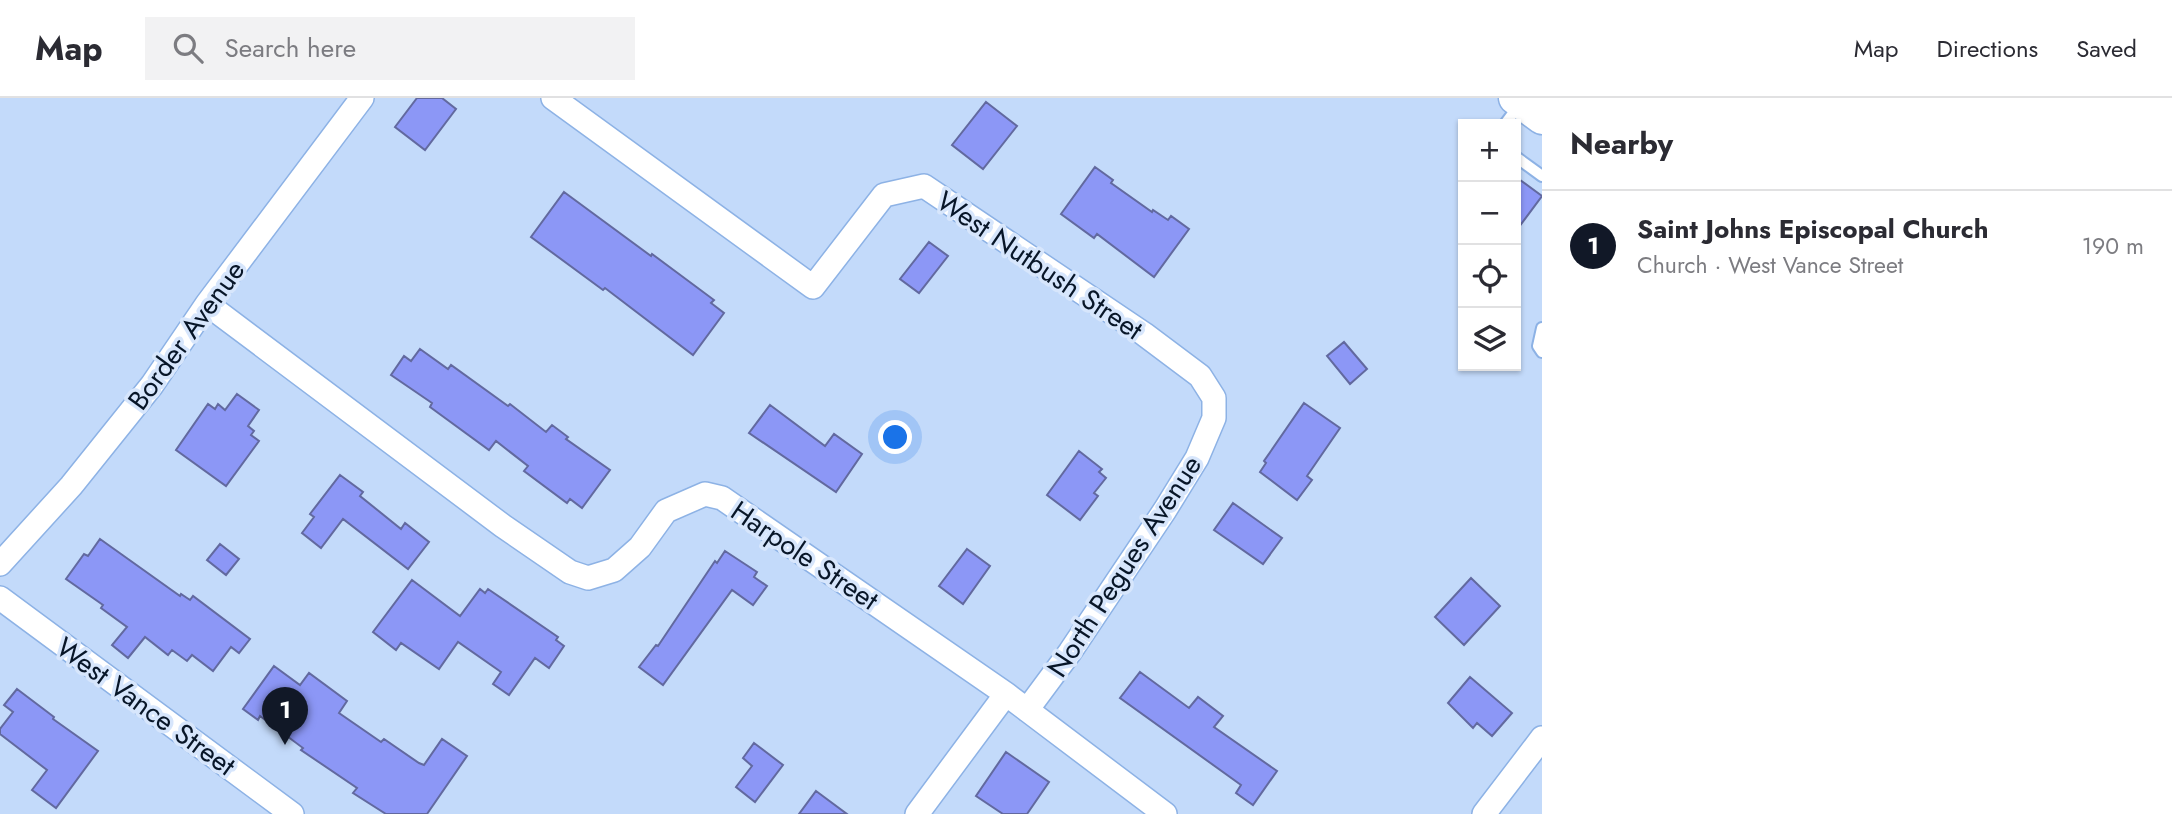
<!DOCTYPE html>
<html lang="en">
<head>
<meta charset="utf-8">
<style>
  :root { --surface:#fff; --page:#f2f2f3; --text:#2b2b33; --muted:#7c7c81; --line:#e1e1e2; --accent:#111827 }
  body { margin:0; font-family:Jost,sans-serif; background:var(--page); color:var(--text) }
  .controls { position:absolute; right:21px; top:21px; display:grid; overflow:hidden; border-radius:0px; box-shadow:0 2px 5px #0004 }
  .controls button { width:63px; height:63px; display:grid; place-items:center; padding:0; border:0; border-bottom:2px solid var(--line); background:var(--surface); color:var(--text); font:35px sans-serif }
  .you { position:absolute; left:896px; top:340px; width:24px; height:24px; margin:-18px; border:5px solid #fff; border-radius:50%; background:#1a73e8; box-shadow:0 0 0 10px #1a73e833 }
  .badge { display:grid; place-items:center; width:46px; height:46px; border-radius:50%; background:var(--accent); color:#fff; font-size:23px; font-weight:700 }
  .pin { position:absolute; translate:-50% -58px; filter:drop-shadow(0 2px 4px #0008) }
  .pin::after { content:''; position:absolute; top:37px; width:24px; height:21px; background:inherit; clip-path:polygon(0 0,100% 0,50% 100%) }
  .list { margin:0; padding:0; list-style:none }
  h2 { display:flex; justify-content:space-between; align-items:center; height:91px; margin:0; padding:0 28px; font-size:30px }
  h2 small { font-size:23px; font-weight:400; color:var(--muted) }
  .list li { display:grid; grid-template-columns:46px 1fr auto; gap:21px; align-items:center; box-sizing:border-box; height:112px; padding:0 28px; border-top:2px solid var(--line) }
  .list b { display:block; font-size:26px; white-space:nowrap }
  .list p { margin:0; font-size:23px; white-space:nowrap; color:var(--muted) }
  .list em { font-size:23px; font-style:normal; color:var(--muted) }
  .icon { flex:none; width:38px; height:38px; fill:none; stroke:currentColor; stroke-width:2; stroke-linecap:round; stroke-linejoin:round }
  .map { position:relative; flex:none; width:1542px; height:716px; overflow:hidden }
  header { display:flex; align-items:center; gap:42px; box-sizing:border-box; height:98px; padding:0 35px; background:var(--surface); border-bottom:2px solid var(--line) }
  header strong { font-size:33px }
  nav { display:flex; gap:38px; margin-inline-start:auto; font-size:24px }
  .search { width:490px; height:63px; background:var(--page); display:flex; align-items:center; gap:18px; box-sizing:border-box; padding:0 24px; border-radius:0px; color:var(--muted); font-size:26px }
  main { display:flex }
  aside { flex:1; background:var(--surface) }
  .map>svg:first-child { display:block }
</style>
</head>
<body>
<header>
<strong>Map</strong>
<div class="search"><svg class="icon" aria-label="search" viewBox="0 0 24 24"><circle cx="10" cy="10" r="6"/><path d="M15 15l6 6"/></svg>Search here</div>
<nav><a>Map</a><a>Directions</a><a>Saved</a></nav>
</header>
<main>
<div class="map">
<svg width="1542" height="716" viewBox="0 0 1542 716">
  <rect width="100%" height="100%" fill="#c3dafa"/>
  <path fill="#8c97f6" stroke="#62699f" stroke-width="2" d="M 417,0 L 442,0 L 456,11 L 425,52 L 395,29 Z
    M 986,4 L 1017,28 L 983,71 L 952,47 Z
    M 1095,69 L 1113,82 L 1111,85 L 1152,114 L 1153,112 L 1168,122 L 1171,118 L 1189,131 L 1154,179 L 1097,136 L 1094,140 L 1061,116 Z
    M 1516,79 L 1542,98 L 1516,133 Z
    M 564,94 L 651,158 L 652,156 L 714,202 L 711,205 L 724,215 L 693,257 L 605,190 L 603,192 L 531,139 Z
    M 929,144 L 948,158 L 919,195 L 900,181 Z
    M 1344,244 L 1367,271 L 1350,286 L 1327,258 Z
    M 420,251 L 448,271 L 451,267 L 508,308 L 510,306 L 546,334 L 552,327 L 568,339 L 566,341 L 610,372 L 582,410 L 570,401 L 567,405 L 524,373 L 528,368 L 496,343 L 489,352 L 430,309 L 432,305 L 391,277 L 404,258 L 411,263 Z
    M 237,296 L 259,312 L 248,328 L 254,333 L 251,337 L 259,343 L 226,388 L 176,352 L 208,306 L 215,311 L 218,306 L 225,312 Z
    M 1304,305 L 1340,330 L 1307,378 L 1312,382 L 1297,402 L 1260,374 L 1266,365 L 1264,363 Z
    M 770,307 L 825,348 L 834,336 L 862,356 L 836,394 L 749,335 Z
    M 1079,353 L 1102,371 L 1099,374 L 1106,380 L 1094,395 L 1098,398 L 1080,422 L 1047,397 Z
    M 340,377 L 363,394 L 360,398 L 401,431 L 405,425 L 429,444 L 408,471 L 343,421 L 321,450 L 302,435 L 314,419 L 310,416 Z
    M 1233,405 L 1282,440 L 1263,466 L 1214,432 Z
    M 100,441 L 180,498 L 181,496 L 190,502 L 193,498 L 250,541 L 239,555 L 231,549 L 213,573 L 192,557 L 187,563 L 172,552 L 168,557 L 145,539 L 128,560 L 112,547 L 127,529 L 101,510 L 103,507 L 66,481 L 84,456 L 88,458 Z
    M 220,446 L 239,461 L 226,477 L 207,462 Z
    M 967,451 L 990,468 L 963,506 L 939,488 Z
    M 725,453 L 757,474 L 754,479 L 767,488 L 753,507 L 732,492 L 663,587 L 639,569 L 656,547 L 658,548 L 715,463 L 717,465 Z
    M 1471,480 L 1500,508 L 1464,547 L 1435,519 Z
    M 412,482 L 460,518 L 480,491 L 485,495 L 488,491 L 558,539 L 556,542 L 564,548 L 549,570 L 535,560 L 509,597 L 493,586 L 501,574 L 458,544 L 439,571 L 401,545 L 396,552 L 373,534 Z
    M 274,568 L 300,587 L 309,575 L 347,603 L 339,615 L 381,644 L 384,641 L 419,665 L 424,667 L 442,641 L 467,658 L 427,716 L 386,716 L 353,695 L 357,690 L 301,652 L 303,650 L 260,618 L 258,622 L 243,611 Z
    M 1140,574 L 1189,610 L 1198,599 L 1223,618 L 1214,629 L 1277,673 L 1253,707 L 1236,695 L 1241,687 L 1120,600 Z
    M 1470,579 L 1512,615 L 1492,638 L 1477,625 L 1473,630 L 1448,605 Z
    M 17,591 L 54,619 L 53,621 L 98,653 L 56,710 L 32,692 L 47,672 L 0,636 L 0,631 L 13,614 L 4,607 Z
    M 754,645 L 783,667 L 755,704 L 736,689 L 752,668 L 743,660 Z
    M 1006,654 L 1049,684 L 1027,716 L 1003,716 L 976,698 Z
    M 816,693 L 847,716 L 799,716 Z"/>
  <g fill="none" stroke-linecap="round" stroke-linejoin="round">
    <g stroke="#8db2e5" stroke-width="14">
      <path id="lane" d="M 1505,26 L 1520,6
        M 1516,59 L 1542,78
        M 1542,230 L 1538,248 L 1542,254"/>
    </g>
    <g stroke="#8db2e5" stroke-width="26">
      <path id="street" d="M 553,0 L 813,189 L 884,97 L 924,88 L 1144,236 L 1200,278 L 1214,300 L 1214,320 L 1197,360 L 1165,412 L 1070,554 L 1027,612
        M 207,206 L 503,428 L 570,474 L 588,480 L 614,472 L 640,449 L 666,413 L 705,396 L 722,400 L 1006,596 L 1165,716
        M 0,466 L 71,388 L 152,287 L 207,206 L 362,0
        M 0,500 L 292,716
        M 917,716 L 1006,596
        M 1484,716 L 1542,640"/>
    </g>
    <g stroke="#8db2e5" stroke-width="35">
      <path id="secondary" d="M 1515,0 L 1542,20"/>
    </g>
    <use href="#lane" stroke="#fff" stroke-width="10"/>
    <use href="#street" stroke="#fff" stroke-width="23"/>
    <use href="#secondary" stroke="#fff" stroke-width="32"/>
  </g>
  <g text-anchor="middle" stroke-width="7" stroke-linejoin="round" paint-order="stroke">
    <g font-size="28" fill="#081628" stroke="#d7e6fc">
      <text transform="translate(1040 167) rotate(34)" y="10">West Nutbush Street</text>
      <text transform="translate(186 237) rotate(-54)" y="10">Border Avenue</text>
      <text transform="translate(805 457) rotate(34)" y="10">Harpole Street</text>
      <text transform="translate(1124 468) rotate(-57)" y="10">North Pegues Avenue</text>
      <text transform="translate(146 608) rotate(36)" y="10">West Vance Street</text>
    </g>
  </g>
</svg>
<div class="controls">
<button>+</button>
<button>−</button>
<button><svg class="icon" aria-label="locate" viewBox="0 0 24 24"><circle cx="12" cy="12" r="6"/><path d="M12 2v4M12 18v4M2 12h4M18 12h4"/></svg></button>
<button><svg class="icon" aria-label="layers" viewBox="0 0 24 24"><path d="M12 4l9 5-9 5-9-5zM3 14l9 5 9-5"/></svg></button>
</div>
<div class="you"></div>
<div class="pin badge" style="left:285px;top:647px">1</div>
</div>
<aside>
<h2>Nearby<small></small></h2>
<ul class="list">
<li><span class="badge">1</span><div><b>Saint Johns Episcopal Church</b><p>Church · West Vance Street</p></div><em>190 m</em></li>
</ul>
</aside>
</main>
</body>
</html>
